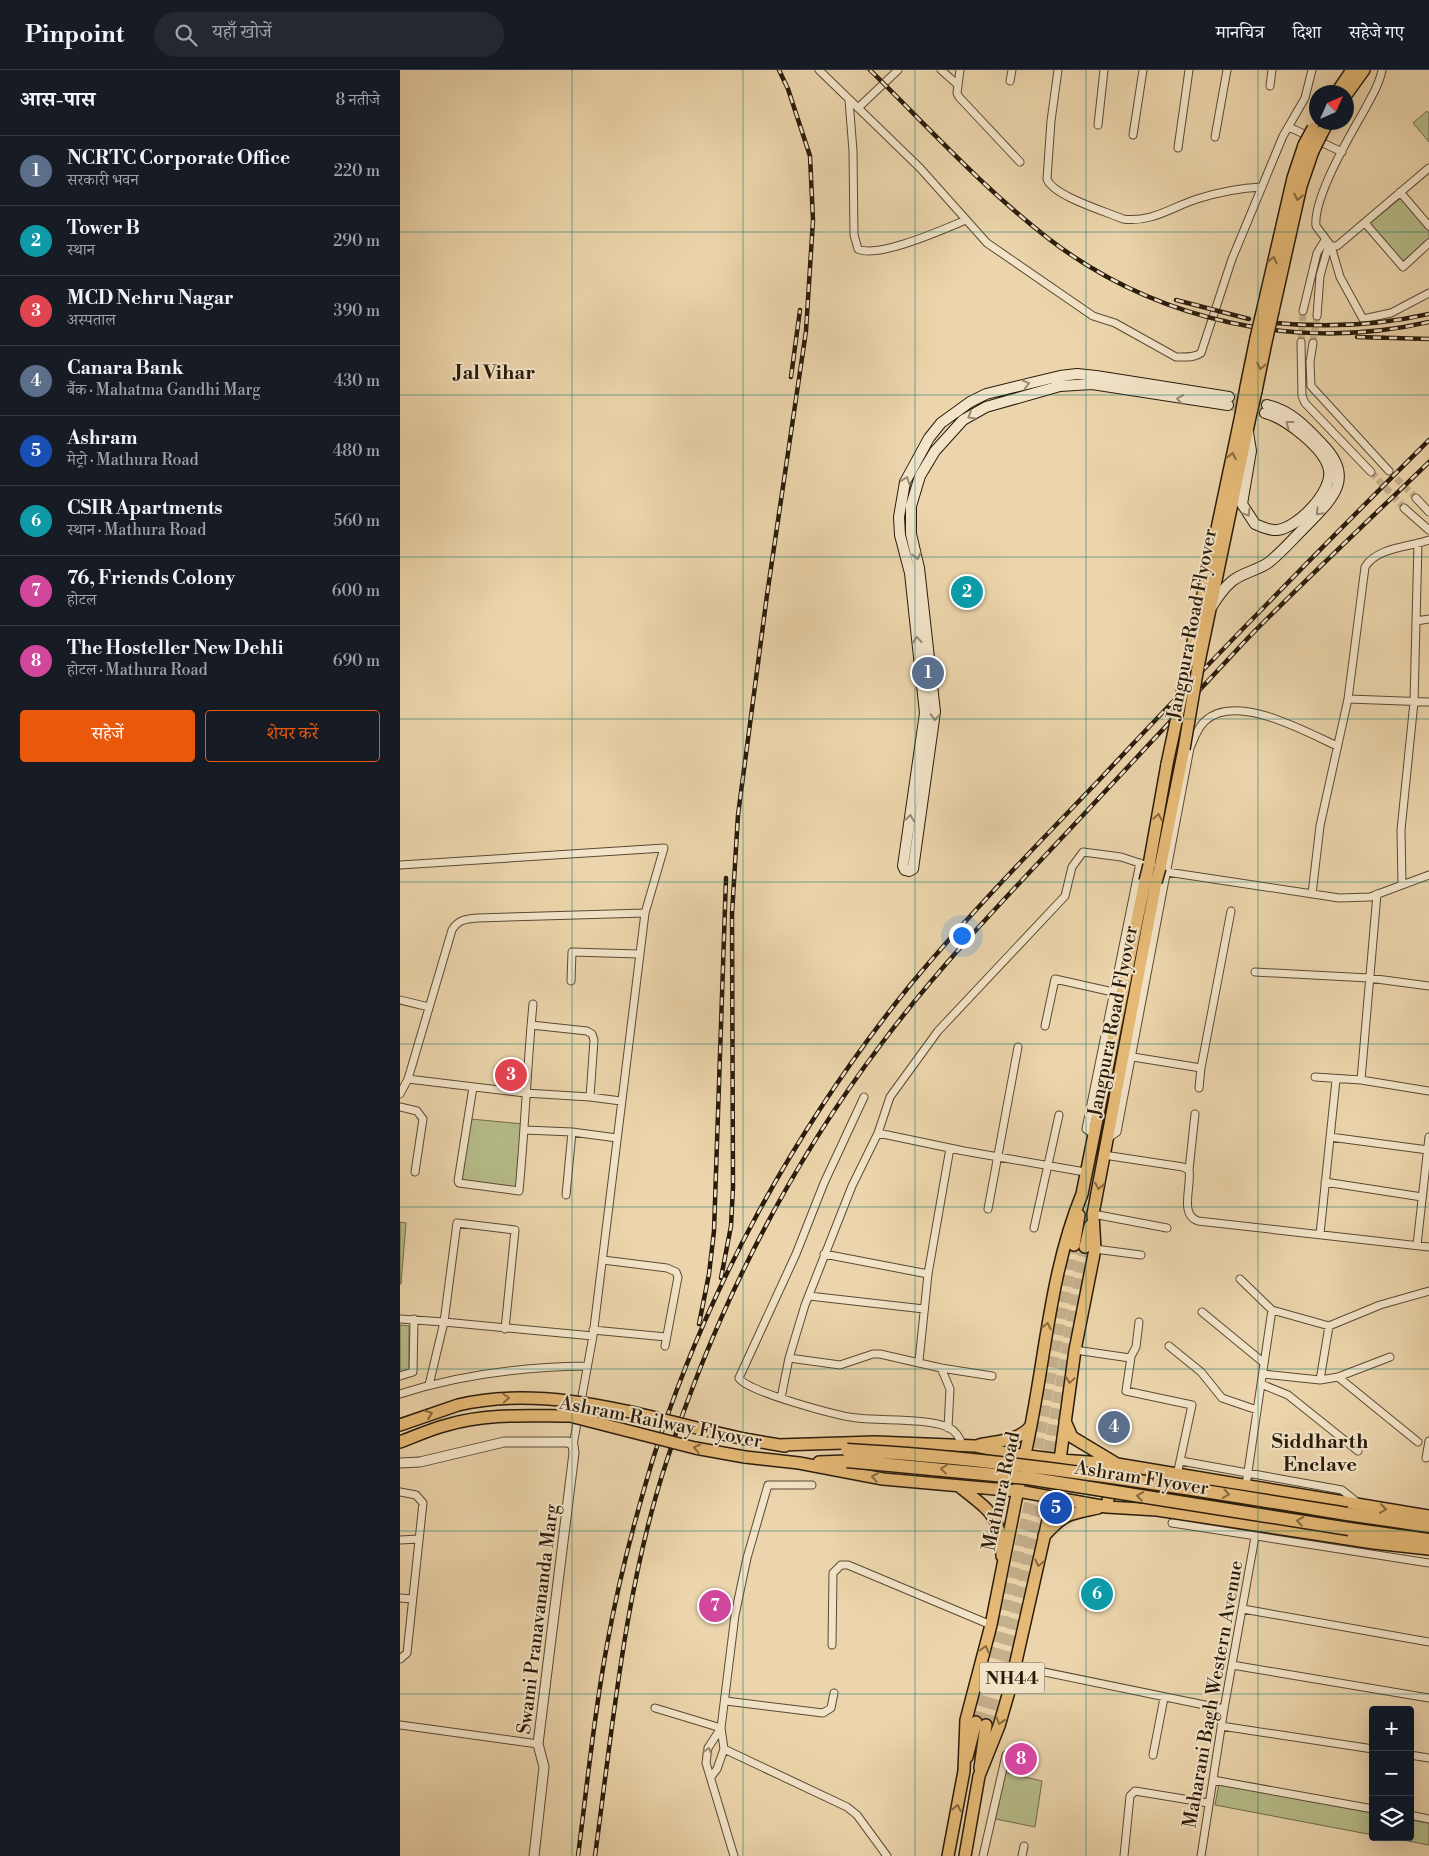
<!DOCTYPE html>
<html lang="hi">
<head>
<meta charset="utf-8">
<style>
  :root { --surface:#171b24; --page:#242831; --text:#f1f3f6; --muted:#9ea1a6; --line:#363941; --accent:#ea580c }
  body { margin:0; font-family:"Libre Bodoni","Noto Serif Devanagari",serif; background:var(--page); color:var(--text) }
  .controls { position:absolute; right:15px; bottom:15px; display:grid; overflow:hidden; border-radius:5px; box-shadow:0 5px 20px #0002 }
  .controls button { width:45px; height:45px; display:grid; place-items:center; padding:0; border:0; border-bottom:1px solid var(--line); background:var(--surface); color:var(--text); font:25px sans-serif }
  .compass { position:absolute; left:909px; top:15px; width:45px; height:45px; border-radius:50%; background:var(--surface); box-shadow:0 5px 20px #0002; rotate:45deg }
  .you { position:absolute; left:561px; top:865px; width:18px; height:18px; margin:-12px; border:4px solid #fff; border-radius:50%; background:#1a73e8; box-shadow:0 0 0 8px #1a73e833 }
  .badge { display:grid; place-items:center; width:32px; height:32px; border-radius:50%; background:var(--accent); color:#fff; font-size:16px; font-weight:700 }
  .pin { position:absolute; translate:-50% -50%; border:2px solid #fff; box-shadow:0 1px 5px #0006 }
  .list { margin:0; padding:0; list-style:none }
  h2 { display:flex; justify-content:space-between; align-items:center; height:65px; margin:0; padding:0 20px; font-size:21px }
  h2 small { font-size:16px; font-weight:400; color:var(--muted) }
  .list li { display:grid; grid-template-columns:32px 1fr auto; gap:15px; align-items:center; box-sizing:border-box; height:70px; padding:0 20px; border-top:1px solid var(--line) }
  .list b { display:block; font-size:19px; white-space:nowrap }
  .list p { margin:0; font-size:16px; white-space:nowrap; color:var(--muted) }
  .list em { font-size:16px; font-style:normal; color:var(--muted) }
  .actions { display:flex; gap:10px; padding:15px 20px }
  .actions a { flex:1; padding:11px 0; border:1px solid var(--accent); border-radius:5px; text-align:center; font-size:18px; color:var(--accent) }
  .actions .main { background:var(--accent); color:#fff }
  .icon { flex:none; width:28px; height:28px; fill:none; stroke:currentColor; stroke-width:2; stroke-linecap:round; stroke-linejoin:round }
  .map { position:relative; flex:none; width:1029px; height:1786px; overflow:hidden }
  header { display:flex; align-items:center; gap:30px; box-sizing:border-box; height:70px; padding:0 25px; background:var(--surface); border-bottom:1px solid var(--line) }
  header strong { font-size:24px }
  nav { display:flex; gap:28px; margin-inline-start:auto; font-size:18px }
  .search { width:350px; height:45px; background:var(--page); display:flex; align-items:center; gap:12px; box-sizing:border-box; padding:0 18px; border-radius:28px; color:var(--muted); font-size:19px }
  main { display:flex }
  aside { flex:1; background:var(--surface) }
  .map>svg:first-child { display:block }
</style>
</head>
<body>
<header>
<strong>Pinpoint</strong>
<div class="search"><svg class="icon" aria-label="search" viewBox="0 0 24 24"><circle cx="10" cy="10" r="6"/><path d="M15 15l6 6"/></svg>यहाँ खोजें</div>
<nav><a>मानचित्र</a><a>दिशा</a><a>सहेजे गए</a></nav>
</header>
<main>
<aside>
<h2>आस-पास<small>8 नतीजे</small></h2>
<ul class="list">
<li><span class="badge" style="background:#5c6f8a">1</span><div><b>NCRTC Corporate Office</b><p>सरकारी भवन</p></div><em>220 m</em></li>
<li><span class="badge" style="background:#0f9aa8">2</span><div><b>Tower B</b><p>स्थान</p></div><em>290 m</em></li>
<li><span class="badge" style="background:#e0444e">3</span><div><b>MCD Nehru Nagar</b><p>अस्पताल</p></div><em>390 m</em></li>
<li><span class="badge" style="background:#5c6f8a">4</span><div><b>Canara Bank</b><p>बैंक · Mahatma Gandhi Marg</p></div><em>430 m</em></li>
<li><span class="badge" style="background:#1a4fb4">5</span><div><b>Ashram</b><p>मेट्रो · Mathura Road</p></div><em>480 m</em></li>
<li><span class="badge" style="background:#0f9aa8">6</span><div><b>CSIR Apartments</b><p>स्थान · Mathura Road</p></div><em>560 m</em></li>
<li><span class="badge" style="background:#d1479c">7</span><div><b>76, Friends Colony</b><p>होटल</p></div><em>600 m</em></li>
<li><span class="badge" style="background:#d1479c">8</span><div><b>The Hosteller New Dehli</b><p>होटल · Mathura Road</p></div><em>690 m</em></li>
</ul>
<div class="actions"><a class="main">सहेजें</a><a>शेयर करें</a></div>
</aside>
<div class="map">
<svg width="1029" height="1786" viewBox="0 0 1029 1786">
  <rect width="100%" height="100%" fill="#ecd5ac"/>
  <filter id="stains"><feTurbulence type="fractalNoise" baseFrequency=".004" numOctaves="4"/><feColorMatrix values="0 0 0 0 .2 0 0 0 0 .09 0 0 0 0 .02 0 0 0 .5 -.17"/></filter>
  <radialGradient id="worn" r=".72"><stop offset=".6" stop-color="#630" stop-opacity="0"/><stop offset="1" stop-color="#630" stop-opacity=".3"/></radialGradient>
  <path fill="#b6bd8a" stroke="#706c4a" d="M 1027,41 L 1029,43 L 1029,72 L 1013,53 Z
    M 1001,128 L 1029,161 L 1029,168 L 1002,192 L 970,153 Z
    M 71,1049 L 123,1054 L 119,1118 L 61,1112 Z
    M 0,1152 L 6,1153 L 1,1214 L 0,1214 Z
    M 0,1255 L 9,1256 L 9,1299 L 0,1302 Z
    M 602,1702 L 642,1711 L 635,1757 L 591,1748 Z
    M 819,1714 L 973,1743 L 973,1765 L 815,1735 Z
    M 1010,1750 L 1029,1753 L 1029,1775 L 987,1767 L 1010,1767 Z"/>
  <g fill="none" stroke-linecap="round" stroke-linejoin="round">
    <path stroke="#c5b08c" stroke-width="7" stroke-dasharray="7 3.5" stroke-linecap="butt" d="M 901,272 L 903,241
      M 913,273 L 917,246
      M 989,401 L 1016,428
      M 971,402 L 1004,438"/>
    <path stroke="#c5b08c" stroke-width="10" stroke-dasharray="10 5" stroke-linecap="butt" d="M 829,327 L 867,335
      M 828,335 L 865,343"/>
    <path stroke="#c5b08c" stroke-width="11" stroke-dasharray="11 5.5" stroke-linecap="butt" d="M 576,1652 L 599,1572 L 631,1427 L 637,1382 L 674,1175
      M 586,1655 C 632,1498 656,1337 685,1177"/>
    <g stroke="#5a4a33" stroke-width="9">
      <path id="minor" d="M 419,0 L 520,98 L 587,173 L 693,246 L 715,253 L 776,287 C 784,287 794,288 801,283 L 832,189 L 883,66 L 905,28 L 912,0
        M 541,0 L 558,15
        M 560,0 L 557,23 L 559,27 L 620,92
        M 658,0 L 651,51 L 647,109 C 653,126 707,142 723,149 C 751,153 772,137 797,129 C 819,122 839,118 862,117
        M 982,0 C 980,14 971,27 965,39 C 950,65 913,128 916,156 L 931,176 L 940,207 L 963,249 L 991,243 L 1029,223
        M 610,11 L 612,0
        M 870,16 L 872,0
        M 449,30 L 453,81 L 454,165 L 458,179 C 478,189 544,159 566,150
        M 458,38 L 498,0
        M 698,55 L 704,0
        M 889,57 L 942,82
        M 733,65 L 743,0
        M 815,67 L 827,0
        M 778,78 L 789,0
        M 1000,122 L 1029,156
        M 965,153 L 1003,197 L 1029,173
        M 931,176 L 937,176 L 1029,98
        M 903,241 L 917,183 L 925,170
        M 917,246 L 920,206 L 929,174
        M 901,272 L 902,326 L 905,333 L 971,402
        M 913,273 L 910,292 L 911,316 L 989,401
        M 1016,428 L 1029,442
        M 1004,438 L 1029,460
        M 1016,551 L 1029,549
        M 948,629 L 1029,632
        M 0,795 L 264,778 L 245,843 L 193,1266
        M 1002,815 L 1001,760 L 1014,632 L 1018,473
        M 912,824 L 920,756 L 948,629 L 965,497 C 977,477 1010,477 1029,470
        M 855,902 L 969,908 L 1029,916
        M 171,911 L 172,882 L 239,884
        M 0,930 L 29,937
        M 131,955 L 187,961 L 192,964 L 194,970 L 190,1027
        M 645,956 L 655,909 L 713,922
        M 733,987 L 801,998 L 831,841
        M 915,1007 L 961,1010 L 1029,1021
        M 8,1009 L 125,1023 L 190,1027 L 221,1031
        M 961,1010 L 977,824
        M 73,1017 L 58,1111 L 59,1113 L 119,1121 C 125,1059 127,996 133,934
        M 799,1018 L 801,998
        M 0,1024 L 8,1009 L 52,860 C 58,850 65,849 77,848 L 245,843
        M 464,1027 L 424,1113 L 396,1184 L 339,1308 C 348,1322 438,1346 457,1348 C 483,1351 525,1348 548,1357 C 556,1361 559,1367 562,1374
        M 0,1037 L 17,1041 L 23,1049 L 15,1102
        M 125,1060 L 172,1062 L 217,1068
        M 478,1063 L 564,1081 L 685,1102
        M 693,1064 L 686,1059 L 740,793
        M 930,1067 L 1028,1080
        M 708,1068 L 717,1062 L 790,678 C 794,669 797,658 805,651 C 836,622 906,662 937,676
        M 704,1085 L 783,1097 L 789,1100 C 792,1116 779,1145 798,1151 L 1029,1177
        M 789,1100 L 795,1044
        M 925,1112 L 1022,1127
        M 166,1125 L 172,1062
        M 588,1139 L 618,977
        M 693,1144 L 767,1158
        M 634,1158 L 659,1045
        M 920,1164 L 936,1010
        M 1017,1175 L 1029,1067
        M 695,1179 L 741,1185
        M 424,1184 L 528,1204
        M 203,1190 L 267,1198 L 276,1202 L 278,1207 L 265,1276
        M 840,1209 L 872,1240 L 846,1415
        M 409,1226 L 524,1239
        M 872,1240 L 929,1256
        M 802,1242 L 864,1293
        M 0,1249 L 44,1252 L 57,1153 L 115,1160 L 105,1259
        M 193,1260 L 266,1267
        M 769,1276 L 801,1302 L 822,1328 L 857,1340
        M 675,1280 L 730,1288 L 736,1277 L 739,1252
        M 731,1287 L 726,1321 L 792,1335 L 777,1405
        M 389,1288 L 440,1295 L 473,1284 L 480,1284 L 541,1298 L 592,1306
        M 519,1291 L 528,1204 L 550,1078
        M 541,1298 L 550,1319 L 548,1358
        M 863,1304 L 920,1310 L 938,1307 L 990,1287
        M 0,1306 L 13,1302 L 14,1249
        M 938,1307 L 1018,1372
        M 920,1310 L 929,1256 L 980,1235 L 1029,1221
        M 861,1314 L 888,1325 L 958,1381
        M 29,1315 L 44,1252 L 193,1266 L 173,1375
        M 0,1324 C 61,1304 122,1297 186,1296
        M 381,1328 L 389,1288 L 405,1235 L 452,1116 L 478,1063 L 490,1027 L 538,961 L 665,826 L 672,797 L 683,782 L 721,787 L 767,802 L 939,828 L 970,827 L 1029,805
        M 1026,1388 L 1029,1371
        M 781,1391 L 942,1420 L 958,1433
        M 0,1422 L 16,1425 L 23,1433 L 7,1583 L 0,1589
        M 772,1453 L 1029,1493
        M 0,1470 L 19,1469
        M 0,1528 L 12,1529
        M 843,1539 L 1029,1572
        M 432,1575 L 433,1503 L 441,1495 L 448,1495 L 591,1555
        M 832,1595 L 1029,1628
        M 615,1596 L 824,1639
        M 326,1631 L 423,1643 L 431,1638 L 434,1623
        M 255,1638 L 321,1658
        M 0,1655 L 138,1674
        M 821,1656 L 973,1679
        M 321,1658 L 308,1678 L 306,1693 L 334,1786
        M 324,1679 L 447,1737 L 457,1745 L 487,1786
        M 753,1685 L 764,1628
        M 1010,1685 L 1029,1688
        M 311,1707 L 317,1699 L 324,1679 L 321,1658 L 335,1545 L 347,1488 L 368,1415 L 412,1415
        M 813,1710 L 973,1739
        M 1010,1745 L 1029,1749
        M 583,1786 L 606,1685
        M 622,1786 L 624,1776
        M 724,1786 L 730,1726 L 735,1721 L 808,1733
        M 801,1786 L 824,1639 L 855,1467"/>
    </g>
    <g stroke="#5a4a33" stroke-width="11">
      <path id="tertiary" d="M 0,1393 L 20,1392 L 104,1372 L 168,1372 L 173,1375 L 174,1383 L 138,1674 L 144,1697 L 134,1786"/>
    </g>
    <g stroke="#291b0b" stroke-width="12">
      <path id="secondary" d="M 828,335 L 692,314 L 660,316 L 586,337 L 563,350 L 535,381 L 520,406 L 511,436 L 511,464 L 519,498 L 535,642 L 513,799 L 509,801 L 505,800 L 503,796 L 525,643 L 510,503 L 500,465 L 499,447 L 505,412 L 529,368 L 541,353 L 570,332 L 586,324 L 660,306 L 677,304 L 696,306 L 829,327
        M 848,362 L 851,381 L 842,434 L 855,454 C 862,457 870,461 877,460 C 898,458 933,421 929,400 C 925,378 885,348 865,343
        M 812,536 C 817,528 823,519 831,512 C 841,503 856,501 868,493 C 881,483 892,470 904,458 C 931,430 957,409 922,374 C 905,356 891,341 867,335"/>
    </g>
    <g stroke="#291b0b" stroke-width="14">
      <path id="primary" d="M 937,22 L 952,0
        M 946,25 L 964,0
        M 922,63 L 928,52
        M 863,238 L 893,108 L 904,75
        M 873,241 L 901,116 L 913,81
        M 846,317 L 856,268
        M 856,321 L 866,272
        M 798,597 L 850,347
        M 785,610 L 841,345
        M 749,795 L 767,694
        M 760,798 L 784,679
        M 674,1175 L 679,1145
        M 685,1177 L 690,1156
        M 665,1351 L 672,1367 L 717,1394 L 708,1430
        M 0,1355 L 58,1335
        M 350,1370 L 385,1376
        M 0,1372 C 16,1366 31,1359 47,1355 C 87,1343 129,1346 170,1346
        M 378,1375 L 475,1372 L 575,1376 L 607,1383 L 660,1390 L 717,1394 L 1029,1446
        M 579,1375 C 597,1371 619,1371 631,1356
        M 625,1384 C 645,1298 648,1207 682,1124 L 745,811
        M 345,1387 L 399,1393 L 483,1409 L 618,1421 L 707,1437 L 757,1440 L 974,1473 L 1029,1479
        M 419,1392 L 447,1391
        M 659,1397 L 675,1280 L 695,1179 L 693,1144 L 756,812
        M 559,1416 C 589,1441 601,1444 602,1486
        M 644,1466 C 665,1443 668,1444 698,1438
        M 567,1687 L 576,1652
        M 580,1698 L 586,1655"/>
    </g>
    <g stroke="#291b0b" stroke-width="14">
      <path id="trunk" d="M 548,1786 L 564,1701 L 566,1650 L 591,1555 L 625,1384
        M 565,1786 L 579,1706 L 599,1656 L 610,1618 L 653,1428"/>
    </g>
    <g stroke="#291b0b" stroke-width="15">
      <path id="motorway" d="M 947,1444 L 1029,1456
        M 949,1459 L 1029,1470"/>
    </g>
    <use href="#minor" stroke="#f3e4c9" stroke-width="7"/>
    <use href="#tertiary" stroke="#f3e4c9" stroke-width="9"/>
    <use href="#secondary" stroke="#f3e4c9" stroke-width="10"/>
    <use href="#primary" stroke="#e6ba76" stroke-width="11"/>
    <use href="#trunk" stroke="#e6ba76" stroke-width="11"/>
    <use href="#motorway" stroke="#e6ba76" stroke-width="12"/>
    <g stroke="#291b0b" stroke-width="4.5">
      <path id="rail" d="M 470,0 C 528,57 584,119 649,169 C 756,251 898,282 1029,252
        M 776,230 L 849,249
        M 866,252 C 920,258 976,256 1029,244
        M 957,267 L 1029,269
        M 391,307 L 400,240
        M 321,1208 L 331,1156 L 333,1117 L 332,844 L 338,745 L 367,525 L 406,261 L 413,150 L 410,86 L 388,19 L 379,0
        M 299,1254 L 309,1204 L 314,1161 L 326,808
        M 178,1786 C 187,1716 194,1644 207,1575 C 218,1513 234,1452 252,1392 C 306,1219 397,1055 511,914 C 571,842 637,775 702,707 C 809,592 918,481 1029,370
        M 195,1786 C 213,1654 225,1517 267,1390 C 316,1240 387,1099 482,973 C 547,886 625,808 699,728 C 749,675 798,621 848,568 C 907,508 968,451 1029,392"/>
    </g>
    <use href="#rail" stroke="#f3e4c9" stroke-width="2.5" stroke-dasharray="8" stroke-linecap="butt"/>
    <g stroke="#291b0b" stroke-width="14" stroke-linecap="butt">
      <path id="primary-bridge" d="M 904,75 L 913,58
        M 913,81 L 922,63
        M 856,268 L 863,238
        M 866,272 L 873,241
        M 841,345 L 846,317
        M 850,347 L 856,321
        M 784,679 L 798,597
        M 767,694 L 785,610
        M 745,811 L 749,795
        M 756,812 L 760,798
        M 58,1335 C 156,1312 254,1351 350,1370
        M 170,1346 L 295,1378 L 345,1387"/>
    </g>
    <g stroke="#291b0b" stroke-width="15" stroke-linecap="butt">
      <path id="motorway-bridge" d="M 447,1380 C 615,1389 781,1417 947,1444
        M 447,1391 L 627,1408 L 949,1459"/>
    </g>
    <use href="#primary-bridge" stroke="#e6ba76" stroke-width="11"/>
    <use href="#motorway-bridge" stroke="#e6ba76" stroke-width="12"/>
  </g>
  <defs><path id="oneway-chevron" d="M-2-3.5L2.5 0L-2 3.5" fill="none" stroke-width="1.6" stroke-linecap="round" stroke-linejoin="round" transform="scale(1.25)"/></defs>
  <g stroke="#886a40">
    <use href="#oneway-chevron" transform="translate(898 127) rotate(102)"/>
    <use href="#oneway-chevron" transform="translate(873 190) rotate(-77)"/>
    <use href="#oneway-chevron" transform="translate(861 296) rotate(102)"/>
    <use href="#oneway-chevron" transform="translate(832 386) rotate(-79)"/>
    <use href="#oneway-chevron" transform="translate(758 747) rotate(-80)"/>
    <use href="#oneway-chevron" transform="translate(699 1116) rotate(101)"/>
    <use href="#oneway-chevron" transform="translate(647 1256) rotate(-78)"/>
    <use href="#oneway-chevron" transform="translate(670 1310) rotate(98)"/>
    <use href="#oneway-chevron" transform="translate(106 1328) rotate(-4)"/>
    <use href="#oneway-chevron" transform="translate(29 1344) rotate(-21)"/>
    <use href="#oneway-chevron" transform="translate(297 1378) rotate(-168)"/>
    <use href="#oneway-chevron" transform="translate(544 1399) rotate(-173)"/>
    <use href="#oneway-chevron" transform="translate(475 1407) rotate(-170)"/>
    <use href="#oneway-chevron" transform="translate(826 1424) rotate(9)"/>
    <use href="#oneway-chevron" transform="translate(740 1426) rotate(-171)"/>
    <use href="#oneway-chevron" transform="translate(983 1439) rotate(9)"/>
    <use href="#oneway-chevron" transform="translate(900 1451) rotate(-171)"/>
    <use href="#oneway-chevron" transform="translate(639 1493) rotate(103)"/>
    <use href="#oneway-chevron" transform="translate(585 1579) rotate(-75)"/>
    <use href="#oneway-chevron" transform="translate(600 1651) rotate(107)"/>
    <use href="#oneway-chevron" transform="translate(557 1738) rotate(-79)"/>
  </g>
  <g stroke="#988a74">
    <use href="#oneway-chevron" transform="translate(626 314) rotate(-14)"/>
    <use href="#oneway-chevron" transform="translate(780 329) rotate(-171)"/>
    <use href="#oneway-chevron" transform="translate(571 346) rotate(149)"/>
    <use href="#oneway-chevron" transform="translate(889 354) rotate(-143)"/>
    <use href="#oneway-chevron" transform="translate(506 410) rotate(-70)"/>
    <use href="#oneway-chevron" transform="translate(919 442) rotate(134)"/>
    <use href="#oneway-chevron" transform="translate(847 443) rotate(59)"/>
    <use href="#oneway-chevron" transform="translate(517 486) rotate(77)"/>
    <use href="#oneway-chevron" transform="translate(517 570) rotate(-96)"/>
    <use href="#oneway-chevron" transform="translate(535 647) rotate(92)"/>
    <use href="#oneway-chevron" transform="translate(510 748) rotate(-81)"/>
    <use href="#oneway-chevron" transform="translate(308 1681) rotate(-75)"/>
  </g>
  <path fill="none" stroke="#0f766e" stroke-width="1" stroke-opacity="0.55" d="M 172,0 L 172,1786M 343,0 L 343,1786M 515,0 L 515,1786M 686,0 L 686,1786M 858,0 L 858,1786M 0,162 L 1029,162M 0,325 L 1029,325M 0,487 L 1029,487M 0,649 L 1029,649M 0,812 L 1029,812M 0,974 L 1029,974M 0,1137 L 1029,1137M 0,1299 L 1029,1299M 0,1461 L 1029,1461M 0,1624 L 1029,1624"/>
  <g text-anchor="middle" stroke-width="4" stroke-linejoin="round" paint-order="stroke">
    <rect fill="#f3e4c9" stroke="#665744" stroke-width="1" x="579.5" y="1592.5" width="65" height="31" rx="4"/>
    <g font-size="18" font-weight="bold" fill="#291b0b">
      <text x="612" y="1614">NH44</text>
    </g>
    <g font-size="19" fill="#291b0b" stroke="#f3e4c9">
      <text transform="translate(791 554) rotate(-79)" y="7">Jangpura Road Flyover</text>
      <text transform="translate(712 951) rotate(-79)" y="7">Jangpura Road Flyover</text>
      <text transform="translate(261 1351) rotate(11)" y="7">Ashram Railway Flyover</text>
      <text transform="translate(742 1407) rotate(9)" y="7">Ashram Flyover</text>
      <text transform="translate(600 1421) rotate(-78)" y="7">Mathura Road</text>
      <text transform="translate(137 1549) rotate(-83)" y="7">Swami Pranavananda Marg</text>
      <text transform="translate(812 1624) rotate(-80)" y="7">Maharani Bagh Western Avenue</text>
    </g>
    <g font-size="20" font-weight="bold" fill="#291b0b" stroke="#f3e4c9">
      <text x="95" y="309">Jal Vihar</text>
      <text x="920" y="1378">Siddharth<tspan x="920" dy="23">Enclave</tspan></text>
    </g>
  </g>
  <rect width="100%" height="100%" filter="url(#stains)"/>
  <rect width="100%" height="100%" fill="url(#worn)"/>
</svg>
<div class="controls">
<button>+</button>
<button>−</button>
<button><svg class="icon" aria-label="layers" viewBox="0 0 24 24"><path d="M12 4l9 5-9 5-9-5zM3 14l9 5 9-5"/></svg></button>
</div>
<svg class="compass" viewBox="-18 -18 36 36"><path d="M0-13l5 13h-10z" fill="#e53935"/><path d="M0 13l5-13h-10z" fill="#9ea1a6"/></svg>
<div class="you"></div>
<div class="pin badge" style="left:528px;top:603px;background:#5c6f8a">1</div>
<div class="pin badge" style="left:567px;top:522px;background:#0f9aa8">2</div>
<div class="pin badge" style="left:111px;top:1005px;background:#e0444e">3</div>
<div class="pin badge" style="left:714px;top:1357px;background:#5c6f8a">4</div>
<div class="pin badge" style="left:656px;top:1438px;background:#1a4fb4">5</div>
<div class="pin badge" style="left:697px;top:1524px;background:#0f9aa8">6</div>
<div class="pin badge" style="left:315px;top:1536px;background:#d1479c">7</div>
<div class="pin badge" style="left:621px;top:1689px;background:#d1479c">8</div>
</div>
</main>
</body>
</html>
